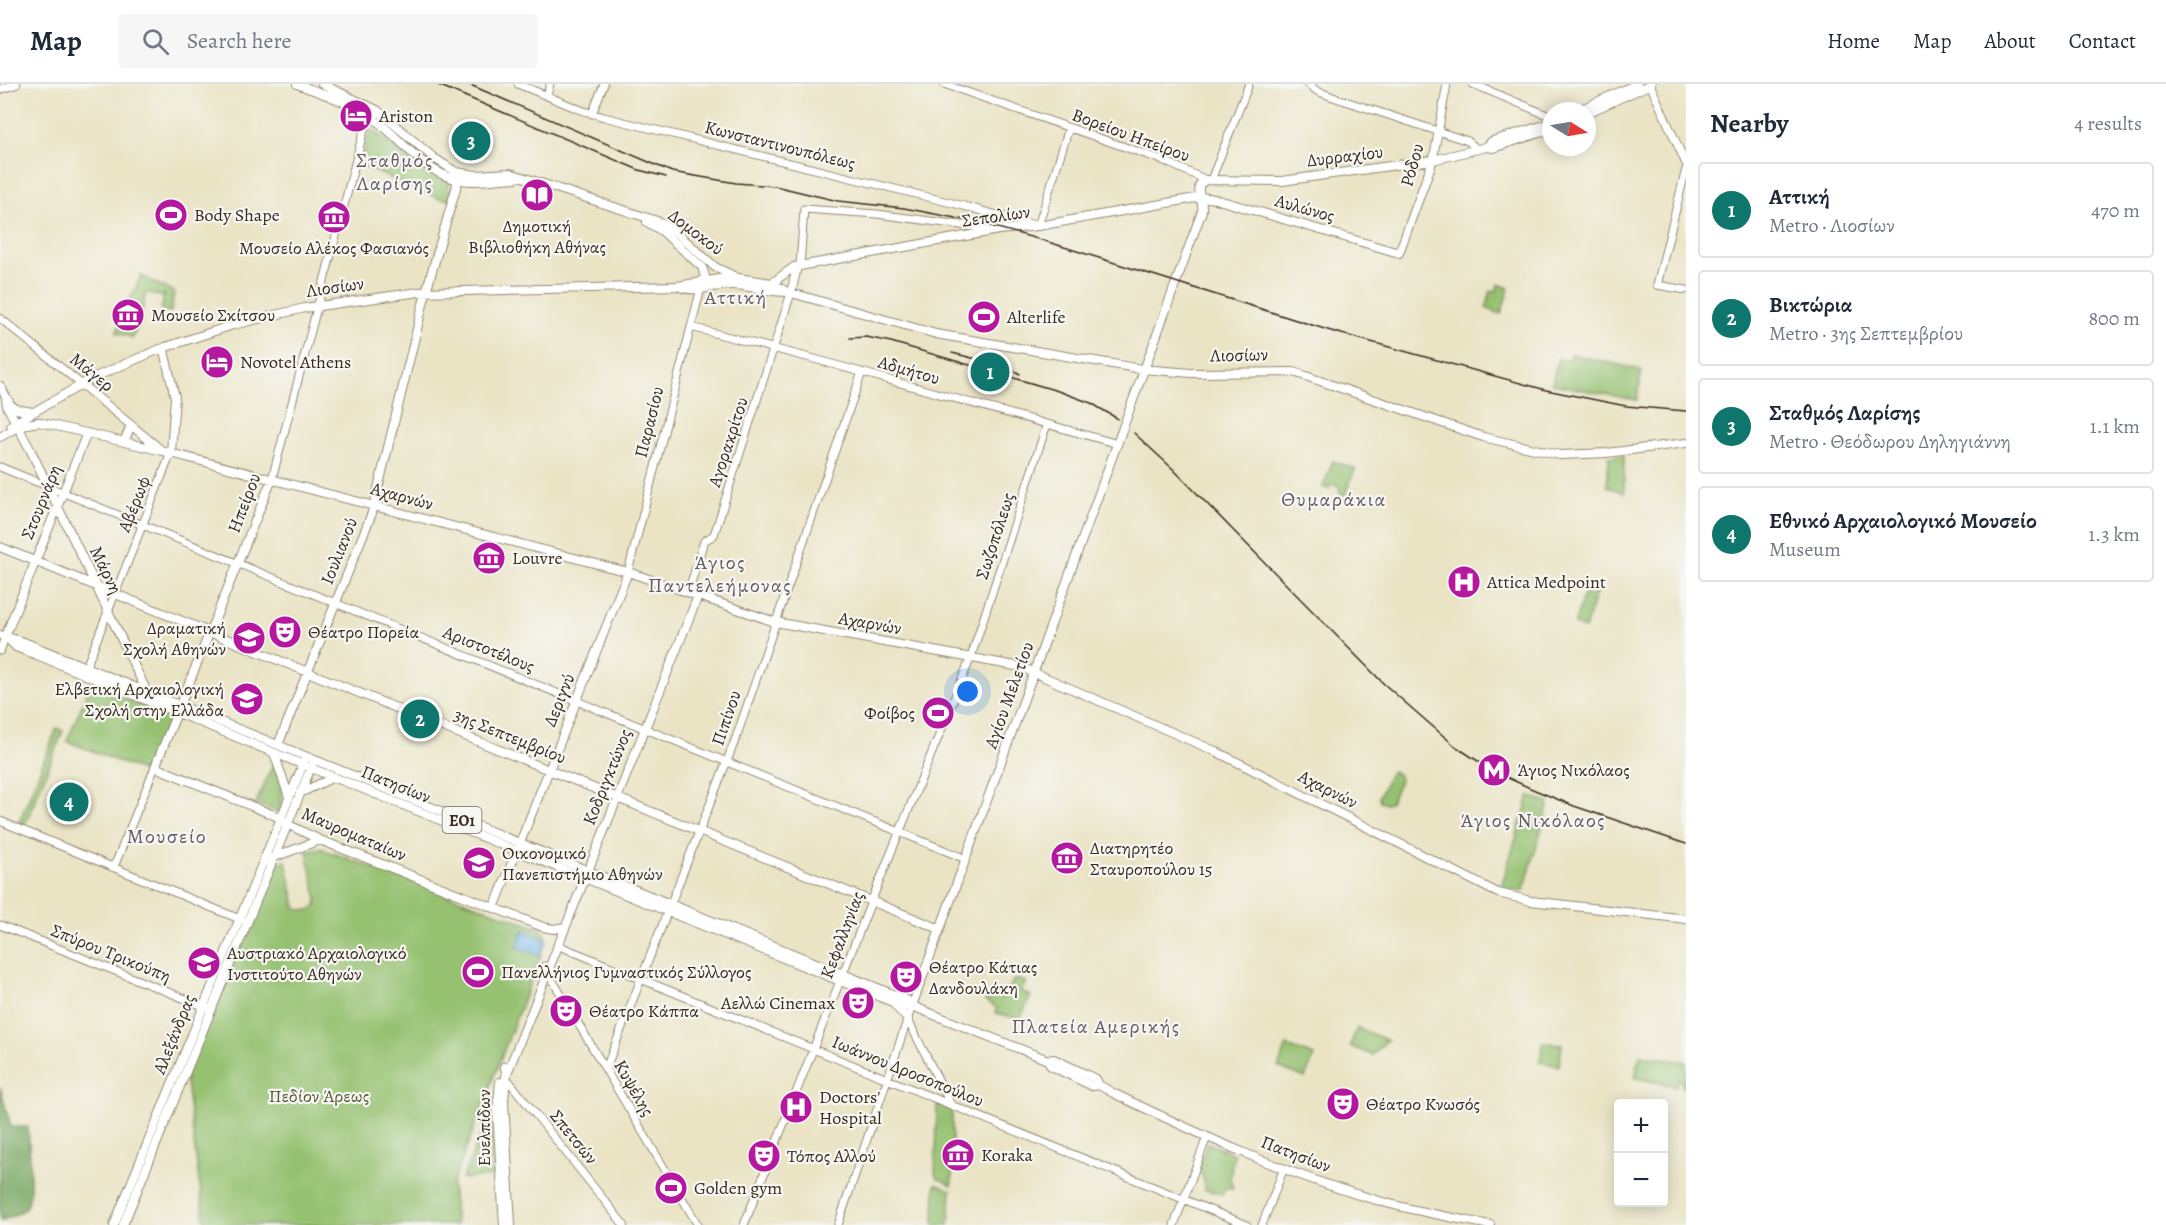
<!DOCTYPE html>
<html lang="en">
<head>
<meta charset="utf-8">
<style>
  :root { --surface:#fff; --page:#f6f6f7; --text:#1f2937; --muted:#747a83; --line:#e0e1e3; --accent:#0f766e }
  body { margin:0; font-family:Alegreya,serif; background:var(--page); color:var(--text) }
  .controls { position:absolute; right:18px; bottom:18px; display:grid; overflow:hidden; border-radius:6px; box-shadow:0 3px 15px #0003 }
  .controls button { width:54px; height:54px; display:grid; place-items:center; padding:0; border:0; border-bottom:2px solid var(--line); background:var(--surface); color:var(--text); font:30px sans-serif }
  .compass { position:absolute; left:1542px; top:18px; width:54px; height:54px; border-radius:50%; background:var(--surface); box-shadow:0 3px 15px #0003; rotate:101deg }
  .you { position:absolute; left:968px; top:608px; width:21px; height:21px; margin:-15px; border:4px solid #fff; border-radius:50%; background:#1a73e8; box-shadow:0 0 0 9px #1a73e833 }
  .badge { display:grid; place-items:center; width:39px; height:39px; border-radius:50%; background:var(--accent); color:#fff; font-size:20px; font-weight:700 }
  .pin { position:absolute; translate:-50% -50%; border:3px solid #fff; box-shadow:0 2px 6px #0006 }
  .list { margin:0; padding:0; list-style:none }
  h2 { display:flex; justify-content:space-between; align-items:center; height:78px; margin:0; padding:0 24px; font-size:26px }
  h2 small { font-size:20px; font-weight:400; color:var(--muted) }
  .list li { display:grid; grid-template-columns:39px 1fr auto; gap:18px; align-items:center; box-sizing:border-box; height:96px; margin:0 12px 12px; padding:0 12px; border:2px solid var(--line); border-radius:6px }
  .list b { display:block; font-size:22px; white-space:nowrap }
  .list p { margin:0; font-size:20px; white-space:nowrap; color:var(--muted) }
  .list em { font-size:20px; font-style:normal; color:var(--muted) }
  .icon { flex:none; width:33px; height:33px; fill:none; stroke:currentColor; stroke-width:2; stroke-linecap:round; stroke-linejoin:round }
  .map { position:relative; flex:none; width:1686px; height:1141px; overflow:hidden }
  header { display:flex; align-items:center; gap:36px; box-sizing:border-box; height:84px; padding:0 30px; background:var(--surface); border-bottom:2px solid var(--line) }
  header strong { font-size:28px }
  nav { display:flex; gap:33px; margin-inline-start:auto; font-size:21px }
  .search { width:420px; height:54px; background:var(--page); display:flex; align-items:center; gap:15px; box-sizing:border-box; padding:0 21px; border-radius:6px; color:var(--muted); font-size:22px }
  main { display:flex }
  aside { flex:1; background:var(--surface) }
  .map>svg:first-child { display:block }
</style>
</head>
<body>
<header>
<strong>Map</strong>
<div class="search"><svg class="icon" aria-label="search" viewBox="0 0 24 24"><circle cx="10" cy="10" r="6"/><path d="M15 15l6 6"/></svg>Search here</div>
<nav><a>Home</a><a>Map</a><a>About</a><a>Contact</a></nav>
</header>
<main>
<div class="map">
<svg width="1686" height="1141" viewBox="0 0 1686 1141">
  <rect width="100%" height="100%" fill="#f6f6f2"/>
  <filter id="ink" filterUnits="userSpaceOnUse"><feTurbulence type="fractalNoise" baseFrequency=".0167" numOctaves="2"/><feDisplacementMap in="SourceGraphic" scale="12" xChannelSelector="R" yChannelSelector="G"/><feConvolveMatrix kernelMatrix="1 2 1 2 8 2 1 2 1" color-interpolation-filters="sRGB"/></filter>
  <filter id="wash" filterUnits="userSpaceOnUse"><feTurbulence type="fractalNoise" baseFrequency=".008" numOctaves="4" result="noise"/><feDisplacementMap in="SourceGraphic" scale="24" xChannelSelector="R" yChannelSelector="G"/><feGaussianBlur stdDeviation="1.35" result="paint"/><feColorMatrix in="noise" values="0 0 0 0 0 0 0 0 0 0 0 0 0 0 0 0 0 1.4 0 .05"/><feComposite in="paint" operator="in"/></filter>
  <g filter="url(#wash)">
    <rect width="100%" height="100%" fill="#eae4c5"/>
    <path fill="#95c16f" stroke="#687646" stroke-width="1.5" d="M 370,46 L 375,47 L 412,78 L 450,97 L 448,106 L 451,107 L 449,116 L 438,114 L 360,81 Z
      M 141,192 L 174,208 L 171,228 L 161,226 L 165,208 L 163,213 L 146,208 L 139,243 L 137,243 L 133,254 L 116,248 L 122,235 L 128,238 L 130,236 L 133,237 L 137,227 L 127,222 Z
      M 1498,200 L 1509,204 L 1501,230 L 1486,224 L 1491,207 L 1496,208 Z
      M 1571,270 L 1642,286 L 1637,316 L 1552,300 L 1558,274 L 1569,277 Z
      M 1624,371 L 1624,409 L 1607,402 L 1609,373 Z
      M 1333,377 L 1355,385 L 1345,411 L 1339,409 L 1340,403 L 1331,400 L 1329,405 L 1323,403 Z
      M 1587,501 L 1597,505 L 1585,545 L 1574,541 Z
      M 90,601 L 167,632 L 169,635 L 147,689 L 67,657 Z
      M 57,644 L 63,647 L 25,741 L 19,738 Z
      M 274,678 C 281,696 284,710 279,729 L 256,719 Z
      M 1393,688 L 1398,690 L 1400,696 L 1390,719 L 1385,720 L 1380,717 L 1379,713 L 1390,689 Z
      M 1529,712 L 1549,719 L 1524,806 L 1517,807 L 1501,803 Z
      M 319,764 L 541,845 L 546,851 L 546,857 L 452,1101 L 456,1141 L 207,1141 L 204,1134 L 185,991 L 272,781 L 286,777 L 296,823 C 302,828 311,827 316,822 L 317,815 L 307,768 Z
      M 1017,895 L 1026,898 L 1021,908 L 1031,912 L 1020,935 L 995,929 L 997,924 L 985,917 L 989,909 L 1002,914 L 1005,905 L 1009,906 L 1013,896 L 1016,897 Z
      M 1357,944 L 1387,956 L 1372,971 L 1350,962 Z
      M 1543,958 L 1562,961 L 1559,982 L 1540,978 Z
      M 1287,962 L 1314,972 L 1305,994 L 1278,983 Z
      M 1640,971 L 1686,978 L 1686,1004 L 1682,1003 L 1683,998 L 1677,997 L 1676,1002 L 1635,994 Z
      M 937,1020 L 952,1025 L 952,1101 L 937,1094 L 935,1089 Z
      M 488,1035 L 491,1036 L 494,1092 L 462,1095 Z
      M 1207,1059 L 1234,1070 L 1230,1095 L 1233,1104 L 1225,1104 L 1222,1110 L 1205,1106 L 1202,1090 L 1197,1088 Z
      M 935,1100 L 951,1106 L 949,1141 L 934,1141 Z"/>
    <path fill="#78a762" stroke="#5a6840" stroke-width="1.5" d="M 0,1003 L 11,1043 L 28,1043 C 29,1058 34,1113 26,1124 C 21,1130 7,1134 0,1137 Z"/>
    <path fill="#71b6e8" stroke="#567083" stroke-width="1.5" d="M 523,846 L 547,856 L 540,872 L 517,863 Z"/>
  </g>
  <g filter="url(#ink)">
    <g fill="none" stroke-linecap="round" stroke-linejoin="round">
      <g stroke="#928772" stroke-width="9">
        <path id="minor" d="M 518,0 L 581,26 L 604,33 L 960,121 L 1038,142 L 1069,44
          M 944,0 L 1162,76 L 1206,96
          M 1308,0 L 1317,7 L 1333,13 L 1468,57 L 1477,65
          M 1473,0 L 1547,31 L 1550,39
          M 1650,0 L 1686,80
          M 547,12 L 550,0
          M 592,30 L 604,0
          M 1433,76 L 1447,0
          M 1686,85 L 1657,201 L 1686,206
          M 1211,96 L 1249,0
          M 800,182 L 804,125 L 877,130 L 991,145
          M 0,234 L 81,300
          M 691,243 L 818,276 L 1118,360
          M 0,383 L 966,775
          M 272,395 L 362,53 L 367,37 L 376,31
          M 628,488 L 701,204
          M 693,511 L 691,499 L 704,457 L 714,451 L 791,209
          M 0,567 L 5,553
          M 86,583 L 171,369
          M 0,737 L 242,836
          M 112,783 L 116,778 L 155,683
          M 0,841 L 208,924
          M 557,861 L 1247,1141
          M 544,882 L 698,1141
          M 908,936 L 951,1021
          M 504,982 L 508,996 L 624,1141
          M 606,984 L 736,654 L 862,288
          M 744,1141 L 873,813 L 971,573 L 1047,340
          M 838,1141 L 912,922
          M 1174,1141 L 1207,1053
          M 1262,1141 L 1284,1084"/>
      </g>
      <g stroke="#928772" stroke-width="10">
        <path id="major" d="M 297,0 C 323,10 352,19 374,35 C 400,53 419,83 451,94 C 471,100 495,95 516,94
          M 322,0 L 377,26 L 434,74 L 456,88 L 476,91 L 510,89 L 657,137 L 672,145 L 715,183 L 734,192
          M 0,5 L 16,0
          M 1577,27 L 1637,0
          M 1587,29 L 1651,0
          M 1486,63 L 1492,57 L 1551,39
          M 647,138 L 662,147 L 702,183 L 705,192 L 702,200
          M 772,199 L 794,183 L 999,146 L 1038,142 L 1201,113 L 1215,115 L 1399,169 L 1433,76
          M 678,202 C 693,210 714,201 730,201 C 750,201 768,208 788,208 L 936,250 L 1142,285 L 1191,289 L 1294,288 L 1483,353 L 1560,371 L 1607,369 L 1686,359
          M 791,209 L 797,183
          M 165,263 L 164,267 L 175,313 L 171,369
          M 81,300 L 160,365
          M 0,302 L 9,318
          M 6,314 L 7,322 L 31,367 L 147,608
          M 11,321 L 16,325 L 32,328
          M 11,341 L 95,293 L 160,265 L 233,241 L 305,224 L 419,208 L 678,202 L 731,193 L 772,199 L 787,208
          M 0,353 L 21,341 L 39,338 L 163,367 L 628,488 L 775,538 L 1021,583 L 1215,667 L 1498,809 L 1531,817 L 1686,835
          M 124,358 L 131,341
          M 272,395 L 155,683 L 281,734 L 287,740 L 320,756 L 543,843 L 554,845 L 565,843
          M 0,463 L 940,845
          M 0,551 L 21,557 L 843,890 L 907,916 L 912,922 L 1048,976 L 1054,975 L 1096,995 L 1099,1001 L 1113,1009 C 1200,1051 1290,1092 1383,1118 C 1418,1128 1455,1134 1490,1141
          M 5,553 L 87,349
          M 6,553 L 16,563 L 37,571 L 311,684 L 905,923 L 912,922
          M 278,661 L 372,429 L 426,208 L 457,101 L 456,88
          M 274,669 L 289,713
          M 300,709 L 334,693
          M 272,774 L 320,756
          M 494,824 L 628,488
          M 893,919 L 908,936
          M 912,922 L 1202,127 C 1204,117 1196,109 1200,100 L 1206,96 L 1282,97 L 1433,76 L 1486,63 L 1493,64 L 1551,45
          M 1048,976 L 1051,982 L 1092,1002 L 1099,1001
          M 500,998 L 497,1027 L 504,1141
          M 114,1141 L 304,678
          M 123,1141 L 312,681
          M 511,1141 L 504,1018 L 506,992 L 698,512"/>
      </g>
      <use href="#minor" stroke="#fff" stroke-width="7"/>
      <use href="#major" stroke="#fff" stroke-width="8"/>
      <path stroke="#3b2a1e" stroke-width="1.5" d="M 436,0 L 639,86 L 666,93
        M 468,0 L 672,88 L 736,99 L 775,102 L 838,117 L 904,124 L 976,138 L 1045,157 L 1331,247 L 1546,306 L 1626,322 L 1686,327
        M 850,254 L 866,253 L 891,258 L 1058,307 L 1091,319 L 1118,335
        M 952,269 L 1005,282 L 1020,290
        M 1134,349 L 1173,385 L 1384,600 L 1455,662 L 1493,687 L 1530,704 L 1574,722 L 1686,760"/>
    </g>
  </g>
  <defs>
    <g id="hotel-disc" transform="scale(1.725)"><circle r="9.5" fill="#b5179e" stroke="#f6f6f2"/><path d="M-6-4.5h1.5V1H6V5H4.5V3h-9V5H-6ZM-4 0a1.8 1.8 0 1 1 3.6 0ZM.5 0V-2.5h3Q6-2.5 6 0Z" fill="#fff"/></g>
    <g id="library-disc" transform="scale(1.725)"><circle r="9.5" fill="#b5179e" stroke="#f6f6f2"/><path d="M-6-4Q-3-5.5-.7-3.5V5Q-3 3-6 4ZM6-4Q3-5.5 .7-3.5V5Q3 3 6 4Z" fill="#fff"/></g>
    <g id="stadium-disc" transform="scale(1.725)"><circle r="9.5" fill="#b5179e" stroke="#f6f6f2"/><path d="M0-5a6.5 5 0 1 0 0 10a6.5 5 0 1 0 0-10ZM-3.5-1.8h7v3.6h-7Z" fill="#fff"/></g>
    <g id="museum-disc" transform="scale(1.725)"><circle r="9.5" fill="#b5179e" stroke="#f6f6f2"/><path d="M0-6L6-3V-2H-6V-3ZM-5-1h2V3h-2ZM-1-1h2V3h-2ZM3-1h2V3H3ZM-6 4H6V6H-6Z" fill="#fff"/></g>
    <g id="hospital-disc" transform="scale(1.725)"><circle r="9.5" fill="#b5179e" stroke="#f6f6f2"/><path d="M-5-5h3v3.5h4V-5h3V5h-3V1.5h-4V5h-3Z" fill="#fff"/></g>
    <g id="theatre-disc" transform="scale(1.725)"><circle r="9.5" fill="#b5179e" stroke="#f6f6f2"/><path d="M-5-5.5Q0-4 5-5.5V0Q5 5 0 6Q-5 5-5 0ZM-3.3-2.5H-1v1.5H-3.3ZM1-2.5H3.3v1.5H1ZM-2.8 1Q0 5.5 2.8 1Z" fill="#fff"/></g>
    <g id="university-disc" transform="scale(1.725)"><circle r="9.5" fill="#b5179e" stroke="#f6f6f2"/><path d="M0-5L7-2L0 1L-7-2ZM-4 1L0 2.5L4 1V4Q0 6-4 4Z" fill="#fff"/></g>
    <g id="metro-disc" transform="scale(1.725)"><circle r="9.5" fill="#b5179e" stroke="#f6f6f2"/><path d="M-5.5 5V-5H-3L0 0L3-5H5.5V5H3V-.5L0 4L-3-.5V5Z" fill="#fff"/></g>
  </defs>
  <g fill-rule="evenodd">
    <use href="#hotel-disc" x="356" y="32"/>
    <use href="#library-disc" x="537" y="111"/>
    <use href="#stadium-disc" x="171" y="131"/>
    <use href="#museum-disc" x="334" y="133"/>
    <use href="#museum-disc" x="128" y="231"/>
    <use href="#stadium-disc" x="984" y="233"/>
    <use href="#hotel-disc" x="217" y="278"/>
    <use href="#museum-disc" x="489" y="474"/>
    <use href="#hospital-disc" x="1464" y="498"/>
    <use href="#theatre-disc" x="285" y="548"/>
    <use href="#university-disc" x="249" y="554"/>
    <use href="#university-disc" x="247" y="615"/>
    <use href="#stadium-disc" x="938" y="629"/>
    <use href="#metro-disc" x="1494" y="686"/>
    <use href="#museum-disc" x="1067" y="774"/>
    <use href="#university-disc" x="479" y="779"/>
    <use href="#university-disc" x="204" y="879"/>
    <use href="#stadium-disc" x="478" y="888"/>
    <use href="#theatre-disc" x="906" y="893"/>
    <use href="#theatre-disc" x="858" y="919"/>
    <use href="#theatre-disc" x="566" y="927"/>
    <use href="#theatre-disc" x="1343" y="1020"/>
    <use href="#hospital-disc" x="796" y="1023"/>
    <use href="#museum-disc" x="958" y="1071"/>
    <use href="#theatre-disc" x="764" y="1072"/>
    <use href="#stadium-disc" x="671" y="1104"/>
  </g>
  <g text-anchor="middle" stroke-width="4.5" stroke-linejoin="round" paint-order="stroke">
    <rect fill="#f6f6f2" stroke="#73675e" stroke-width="1.5" x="442.5" y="723" width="39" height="26" rx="4.5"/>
    <g font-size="16" font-weight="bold" fill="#3b2a1e">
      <text x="462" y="742">ΕΟ1</text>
    </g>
    <g font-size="18" fill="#3b2a1e" stroke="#f6f6f2" text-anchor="start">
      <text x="379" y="38">Ariston</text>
      <text x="194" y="137">Body Shape</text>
      <text x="537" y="148" text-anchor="middle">Δημοτική<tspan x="537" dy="21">Βιβλιοθήκη Αθήνας</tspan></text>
      <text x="334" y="170" text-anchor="middle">Μουσείο Αλέκος Φασιανός</text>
      <text x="151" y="237">Μουσείο Σκίτσου</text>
      <text x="1007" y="239">Alterlife</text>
      <text x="240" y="284">Novotel Athens</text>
      <text x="512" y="480">Louvre</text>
      <text x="1487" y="504">Attica Medpoint</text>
      <text x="226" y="550" text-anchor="end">Δραματική<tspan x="226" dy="21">Σχολή Αθηνών</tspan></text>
      <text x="308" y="554">Θέατρο Πορεία</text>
      <text x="224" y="611" text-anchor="end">Ελβετική Αρχαιολογική<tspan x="224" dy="21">Σχολή στην Ελλάδα</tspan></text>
      <text x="915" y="635" text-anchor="end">Φοίβος</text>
      <text x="1517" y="692">Άγιος Νικόλαος</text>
      <text x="1090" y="770">Διατηρητέο<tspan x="1090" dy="21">Σταυροπούλου 15</tspan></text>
      <text x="502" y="775">Οικονομικό<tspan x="502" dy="21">Πανεπιστήμιο Αθηνών</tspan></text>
      <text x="227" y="875">Αυστριακό Αρχαιολογικό<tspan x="227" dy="21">Ινστιτούτο Αθηνών</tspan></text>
      <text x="929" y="889">Θέατρο Κάτιας<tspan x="929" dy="21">Δανδουλάκη</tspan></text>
      <text x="501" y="894">Πανελλήνιος Γυμναστικός Σύλλογος</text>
      <text x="835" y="925" text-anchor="end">Αελλώ Cinemax</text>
      <text x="589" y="933">Θέατρο Κάππα</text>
      <text x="819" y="1019">Doctors'<tspan x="819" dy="21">Hospital</tspan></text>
      <text x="1366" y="1026">Θέατρο Κνωσός</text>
      <text x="981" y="1077">Koraka</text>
      <text x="787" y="1078">Τόπος Αλλού</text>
      <text x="694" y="1110">Golden gym</text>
    </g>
    <g font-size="18" fill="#3b2a1e" stroke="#f6f6f2">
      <text transform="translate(1131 51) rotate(20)" y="6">Βορείου Ηπείρου</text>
      <text transform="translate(780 61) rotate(14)" y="6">Κωνσταντινουπόλεως</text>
      <text transform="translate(1345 72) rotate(-7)" y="6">Δυρραχίου</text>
      <text transform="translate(1412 81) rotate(-74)" y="6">Ρόδου</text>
      <text transform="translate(1305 124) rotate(16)" y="6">Αυλώνος</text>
      <text transform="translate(996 132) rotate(-8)" y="6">Σεπολίων</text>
      <text transform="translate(696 148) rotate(37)" y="6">Δομοκού</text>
      <text transform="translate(335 203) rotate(-8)" y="6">Λιοσίων</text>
      <text transform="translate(1239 271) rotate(-1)" y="6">Λιοσίων</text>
      <text transform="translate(909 286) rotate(16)" y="6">Αδμήτου</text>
      <text transform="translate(92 288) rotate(39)" y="6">Μάγερ</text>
      <text transform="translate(649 338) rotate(-76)" y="6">Παρασίου</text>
      <text transform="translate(728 358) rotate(-72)" y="6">Αγορακρίτου</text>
      <text transform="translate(402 412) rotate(15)" y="6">Αχαρνών</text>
      <text transform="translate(41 418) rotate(-68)" y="6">Στουρνάρη</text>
      <text transform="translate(244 419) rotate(-69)" y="6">Ηπείρου</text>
      <text transform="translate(134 420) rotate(-68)" y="6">Αβέρωφ</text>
      <text transform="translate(995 452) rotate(-72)" y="6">Σωζοπόλεως</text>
      <text transform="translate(339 467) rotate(-68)" y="6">Ιουλιανού</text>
      <text transform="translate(106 486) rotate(64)" y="6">Μάρνη</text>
      <text transform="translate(870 539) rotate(10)" y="6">Αχαρνών</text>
      <text transform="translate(489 565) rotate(22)" y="6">Αριστοτέλους</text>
      <text transform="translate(1009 611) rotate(-70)" y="6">Αγίου Μελετίου</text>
      <text transform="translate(559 616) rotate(-68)" y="6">Δεριγνύ</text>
      <text transform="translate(726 634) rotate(-71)" y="6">Πιπίνου</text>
      <text transform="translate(510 652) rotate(22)" y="6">3ης Σεπτεμβρίου</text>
      <text transform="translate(607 693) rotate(-68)" y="6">Κοδριγκτώνος</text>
      <text transform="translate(396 700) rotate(22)" y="6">Πατησίων</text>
      <text transform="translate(1328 705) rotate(27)" y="6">Αχαρνών</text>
      <text transform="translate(354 750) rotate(23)" y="6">Μαυροματαίων</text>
      <text transform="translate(842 851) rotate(-69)" y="6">Κεφαλληνίας</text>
      <text transform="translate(111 869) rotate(22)" y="6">Σπύρου Τρικούπη</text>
      <text transform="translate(174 950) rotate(-68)" y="6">Αλεξάνδρας</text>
      <text transform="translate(908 987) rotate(22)" y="6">Ιωάννου Δροσοπούλου</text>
      <text transform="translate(634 1004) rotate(60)" y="6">Κυψέλης</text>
      <text transform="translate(484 1044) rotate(-90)" y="6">Ευελπίδων</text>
      <text transform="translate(574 1053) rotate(51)" y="6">Σπετσών</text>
      <text transform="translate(1296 1070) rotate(21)" y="6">Πατησίων</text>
    </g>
    <g font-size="18" fill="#565736" stroke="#f6f6f2">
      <text x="319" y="1018">Πεδίον Άρεως</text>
    </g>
    <g font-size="20" letter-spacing="1.5" fill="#675964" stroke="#f6f6f2">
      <text x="395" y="83">Σταθμός<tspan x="395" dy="23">Λαρίσης</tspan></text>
      <text x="736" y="220">Αττική</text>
      <text x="1334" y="422">Θυμαράκια</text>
      <text x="720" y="485">Άγιος<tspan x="720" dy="23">Παντελεήμονας</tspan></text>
      <text x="1533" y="743">Άγιος Νικόλαος</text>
      <text x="167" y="759">Μουσείο</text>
      <text x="1096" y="949">Πλατεία Αμερικής</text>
    </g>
  </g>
</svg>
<div class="controls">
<button>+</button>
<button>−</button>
</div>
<svg class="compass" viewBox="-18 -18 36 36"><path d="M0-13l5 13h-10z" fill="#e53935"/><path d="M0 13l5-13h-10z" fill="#747a83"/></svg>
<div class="you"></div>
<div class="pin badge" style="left:990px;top:288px">1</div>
<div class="pin badge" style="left:420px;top:635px">2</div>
<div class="pin badge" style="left:471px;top:57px">3</div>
<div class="pin badge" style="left:69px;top:718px">4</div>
</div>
<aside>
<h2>Nearby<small>4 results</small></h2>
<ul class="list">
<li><span class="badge">1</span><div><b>Αττική</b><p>Metro · Λιοσίων</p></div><em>470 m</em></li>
<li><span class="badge">2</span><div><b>Βικτώρια</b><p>Metro · 3ης Σεπτεμβρίου</p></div><em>800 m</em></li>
<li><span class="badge">3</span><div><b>Σταθμός Λαρίσης</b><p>Metro · Θεόδωρου Δηληγιάννη</p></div><em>1.1 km</em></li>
<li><span class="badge">4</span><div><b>Εθνικό Αρχαιολογικό Μουσείο</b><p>Museum</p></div><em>1.3 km</em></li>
</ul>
</aside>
</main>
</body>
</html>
